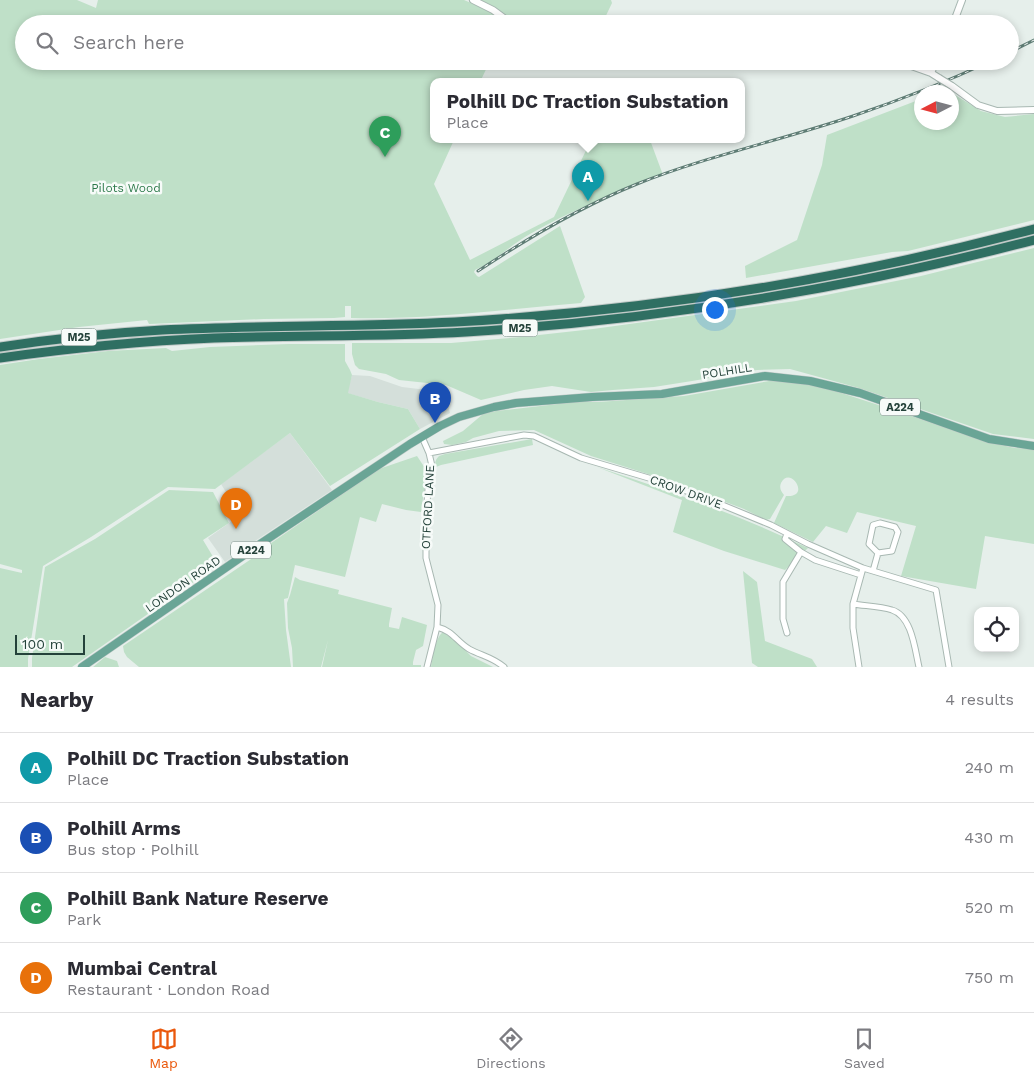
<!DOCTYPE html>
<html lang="en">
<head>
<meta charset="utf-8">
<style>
  :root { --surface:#fff; --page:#f7f7f7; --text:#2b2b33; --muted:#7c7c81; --line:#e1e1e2; --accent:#ea580c }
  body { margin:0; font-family:"Work Sans",sans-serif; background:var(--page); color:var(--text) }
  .controls { position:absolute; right:15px; bottom:15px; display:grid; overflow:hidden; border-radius:10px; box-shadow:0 2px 8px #0003 }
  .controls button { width:45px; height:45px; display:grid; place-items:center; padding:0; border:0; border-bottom:1px solid var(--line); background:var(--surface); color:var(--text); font:25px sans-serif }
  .compass { position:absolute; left:914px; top:85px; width:45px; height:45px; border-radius:50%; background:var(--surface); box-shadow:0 2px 8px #0003; rotate:264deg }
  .scale { position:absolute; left:15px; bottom:12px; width:70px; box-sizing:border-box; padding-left:5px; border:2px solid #24423a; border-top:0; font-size:14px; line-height:18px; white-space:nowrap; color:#24423a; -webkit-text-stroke:4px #f7fbf9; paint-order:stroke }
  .you { position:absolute; left:714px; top:309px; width:18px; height:18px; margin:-12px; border:4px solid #fff; border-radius:50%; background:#1a73e8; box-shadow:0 0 0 8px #1a73e833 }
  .badge { display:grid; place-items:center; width:32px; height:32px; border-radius:50%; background:var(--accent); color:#fff; font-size:16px; font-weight:700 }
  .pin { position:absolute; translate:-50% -41px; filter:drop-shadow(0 1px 2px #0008) }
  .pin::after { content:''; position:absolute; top:26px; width:18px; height:15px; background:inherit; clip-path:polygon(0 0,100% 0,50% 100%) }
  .popup { position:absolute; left:430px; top:78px; width:315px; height:65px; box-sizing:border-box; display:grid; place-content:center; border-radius:10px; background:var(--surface); filter:drop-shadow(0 1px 4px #0005); font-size:16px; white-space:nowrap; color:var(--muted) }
  .popup b { font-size:19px; color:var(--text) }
  .popup::after { content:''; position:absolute; left:50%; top:100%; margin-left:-10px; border:10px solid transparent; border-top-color:var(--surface) }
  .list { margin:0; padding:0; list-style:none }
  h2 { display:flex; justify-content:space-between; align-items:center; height:65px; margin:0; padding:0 20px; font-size:21px }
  h2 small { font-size:16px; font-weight:400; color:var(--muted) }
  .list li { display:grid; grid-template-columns:32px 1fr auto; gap:15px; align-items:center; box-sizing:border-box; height:70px; padding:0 20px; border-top:1px solid var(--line) }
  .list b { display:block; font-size:19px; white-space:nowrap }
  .list p { margin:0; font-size:16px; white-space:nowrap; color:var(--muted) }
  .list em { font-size:16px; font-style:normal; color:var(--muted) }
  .icon { flex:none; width:28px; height:28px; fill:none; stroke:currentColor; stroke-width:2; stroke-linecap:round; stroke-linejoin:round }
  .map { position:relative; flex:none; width:1034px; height:667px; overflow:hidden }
  .search { position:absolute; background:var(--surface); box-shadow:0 2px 8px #0003; left:15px; right:15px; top:15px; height:55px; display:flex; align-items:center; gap:12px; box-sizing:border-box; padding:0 18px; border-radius:28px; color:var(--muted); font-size:19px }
  .sheet { height:345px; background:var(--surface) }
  nav { display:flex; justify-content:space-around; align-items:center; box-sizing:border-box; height:70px; border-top:1px solid var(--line); background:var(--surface); font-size:14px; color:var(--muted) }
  nav a { display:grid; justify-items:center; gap:2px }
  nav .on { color:var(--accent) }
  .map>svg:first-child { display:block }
</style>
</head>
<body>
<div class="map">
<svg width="1034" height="667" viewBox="0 0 1034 667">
  <rect width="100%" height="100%" fill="#e6efeb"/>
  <path fill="#d4dfda" d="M 352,375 L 370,376 L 402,387 L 444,392 L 450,413 L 420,429 L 408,409 L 378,402 L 347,393 Z
    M 290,433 L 332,490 L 258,539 L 225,562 L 208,538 L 229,523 L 241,517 L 221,484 Z"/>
  <path fill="#bfe0c8" d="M 0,0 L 77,0 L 96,8 L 98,0 L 464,0 L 490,11 L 508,24 L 24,24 L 24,61 L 490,61 L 480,82 L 434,82 L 434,140 L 454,140 L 434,184 L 470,260 L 554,217 L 591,140 L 650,140 L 663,175 C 617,192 572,210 530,234 C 512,244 494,262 475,270 L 474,272 L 477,276 L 479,277 L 560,226 L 585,297 L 581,303 C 505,309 428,320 351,318 L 351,306 L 345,306 L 345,317 L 334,318 L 264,319 L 149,324 L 147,320 L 79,327 L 0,339 Z
    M 481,0 L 611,0 L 612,3 L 602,24 L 520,24 Z
    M 952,93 L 981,111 L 1005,117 L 1034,114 L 1034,220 L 908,251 L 892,252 L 746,278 L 745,266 L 797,240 L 822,165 L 827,135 L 921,99 L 922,122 L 952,122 Z
    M 1034,248 L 1034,439 L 993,434 L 859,388 L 790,369 L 757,370 L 692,381 L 654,387 L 613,390 L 591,392 L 552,386 L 524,390 L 481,400 L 446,385 L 399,380 L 386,374 L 359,369 L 355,365 L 352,354 L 352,343 L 451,343 L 521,337 L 593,329 L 796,301 L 921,276 Z
    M 289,344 L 345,344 L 345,361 L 350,370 L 352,375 L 348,393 L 378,402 L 408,409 L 420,429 L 330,486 L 290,433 L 215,489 L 168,487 L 91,537 L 43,566 L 28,659 L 28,667 L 0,667 L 0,568 L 22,573 L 22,570 L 0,564 L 0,365 L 39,359 L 108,351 L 166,348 L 172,351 L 210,347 Z
    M 775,380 L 820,386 L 903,413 L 987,442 L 1015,448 L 1034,449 L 1034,544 L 985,536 L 976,589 L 901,576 L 916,526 L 857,512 L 847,533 L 826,526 L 813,542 L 774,523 L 786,496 C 812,498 790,465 781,483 C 779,488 781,491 784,495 L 770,519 L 766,520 L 744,509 L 670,481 L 591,456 L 534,430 L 499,431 L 473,438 L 466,442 L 452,445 L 444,444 L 443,441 L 463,431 L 483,414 L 496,411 L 575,402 L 598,402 L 684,396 Z
    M 532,439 L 533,445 L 441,465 L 436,467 C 434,463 436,459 439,456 L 445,454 Z
    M 417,456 L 427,471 L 421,512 L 406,510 L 382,504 L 376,522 L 360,517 L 345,577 L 295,565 L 288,598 L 284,599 L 286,630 L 291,667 L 139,667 L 127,657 L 124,652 L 123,646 L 257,555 L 258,552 L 379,469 Z
    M 597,467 C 669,491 740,515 808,548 L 785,570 L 724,551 L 673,532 L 682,500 Z
    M 169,490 L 213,492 L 229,523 L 203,540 L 218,565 L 72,667 L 32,667 L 32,658 L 45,567 L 95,539 Z
    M 743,571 L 757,582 L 765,641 L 812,659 L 817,667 L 758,667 L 752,663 Z
    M 295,577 L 300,580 L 339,590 L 338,594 L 392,608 L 389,624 L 389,627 L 399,629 L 402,617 L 427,625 L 423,646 L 416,650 L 413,662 L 413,665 L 421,665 L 421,667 L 322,667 L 328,640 L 321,667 L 293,667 L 292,648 L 288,628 L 287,603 L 290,595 Z
    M 443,632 L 458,643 L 471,656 L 493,667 L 431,667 C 433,657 435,638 443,632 Z
    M 105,657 L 117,661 L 119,667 L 93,667 Z"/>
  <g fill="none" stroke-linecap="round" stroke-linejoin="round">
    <g stroke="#a8b8b2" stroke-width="7">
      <path id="minor" d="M 422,437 L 429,453 L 432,466 L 428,489 L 426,518 L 426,558 L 438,605 L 437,627 L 427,667
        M 429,453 L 524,435 L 534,436 L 581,458 L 652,479 L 703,497 L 771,525 L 808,544 L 863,568 L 936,590 L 949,667
        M 880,523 L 895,527 L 898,532 L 892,551 L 878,553 L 869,544 L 873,525 Z
        M 787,534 L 785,539 L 801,552 L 815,560 L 861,575
        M 873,571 L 878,553
        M 853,604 C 865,606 880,606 892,610 C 912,616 915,650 919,667
        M 437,627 C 453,631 456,641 469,649 C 482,656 492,657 504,667
        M 787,633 L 783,619 L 783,582 L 801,552
        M 859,667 L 853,628 L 853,604 L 863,568"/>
    </g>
    <g stroke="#a8b8b2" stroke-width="8">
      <path id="tertiary" d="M 473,0 L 493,10 L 512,24
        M 953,24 L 962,0
        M 897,61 L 931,73 L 939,78
        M 931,73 L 936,61
        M 952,86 L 978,105 L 997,111 L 1034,110"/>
    </g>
    <g stroke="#c2cac8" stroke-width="9">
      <path id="primary" d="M 82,667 L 260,544 L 410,444 L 440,426 L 459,417 L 494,407 L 516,403 L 592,397 L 662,394 L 765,376 L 810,381 L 860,393 L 989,439 L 1034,446"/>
    </g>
    <g stroke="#c2cac8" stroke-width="11">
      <path id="motorway" d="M 0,347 C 53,339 108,333 162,330 C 259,325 357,327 455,322 C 651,311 845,279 1034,229
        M 0,358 C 71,348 142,341 214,338 C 298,335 382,337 466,332 C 658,320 848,289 1034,240"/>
    </g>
    <use href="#minor" stroke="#fff" stroke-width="5"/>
    <use href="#tertiary" stroke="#fff" stroke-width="6"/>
    <use href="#primary" stroke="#6aa596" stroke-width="8"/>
    <use href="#motorway" stroke="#2f6f62" stroke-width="9"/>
    <g stroke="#5f7d75" stroke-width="3">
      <path id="rail" d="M 1010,52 L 1034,40
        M 478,271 C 528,238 580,207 637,184 C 707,156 782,140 853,116 C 900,100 946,82 991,61"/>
    </g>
    <use href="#rail" stroke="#f7fbf9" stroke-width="1" stroke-dasharray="4" stroke-linecap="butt"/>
    <g stroke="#a8b8b2" stroke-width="8" stroke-linecap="butt">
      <path id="tertiary-bridge" d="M 939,78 L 952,86"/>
    </g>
    <use href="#tertiary-bridge" stroke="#fff" stroke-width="6"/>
  </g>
  <g text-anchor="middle" stroke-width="5" stroke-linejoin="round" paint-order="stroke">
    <g fill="#f7fbf9" stroke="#637a73" stroke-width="1">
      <rect x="502.5" y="319.5" width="35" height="17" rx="4"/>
      <rect x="61.5" y="328.5" width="35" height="17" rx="4"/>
      <rect x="880" y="398.5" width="40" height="17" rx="4"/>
      <rect x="231" y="541.5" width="40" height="17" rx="4"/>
    </g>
    <g font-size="11" font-weight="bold" fill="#24423a">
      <text x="520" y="332">M25</text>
      <text x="79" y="341">M25</text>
      <text x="900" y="411">A224</text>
      <text x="251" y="554">A224</text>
    </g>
    <g font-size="12" fill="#2d7a4b" stroke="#f7fbf9">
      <text x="126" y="192">Pilots Wood</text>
    </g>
    <g font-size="12" fill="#24423a" stroke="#f7fbf9">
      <text transform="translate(727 371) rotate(-9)" y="4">POLHILL</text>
      <text transform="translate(686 492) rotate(20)" y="4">CROW DRIVE</text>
      <text transform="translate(428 507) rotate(-87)" y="4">OTFORD LANE</text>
      <text transform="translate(183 584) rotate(-35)" y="4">LONDON ROAD</text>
    </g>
  </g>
</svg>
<div class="controls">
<button><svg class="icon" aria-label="locate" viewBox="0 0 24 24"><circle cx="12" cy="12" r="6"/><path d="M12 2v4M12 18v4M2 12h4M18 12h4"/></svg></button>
</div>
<svg class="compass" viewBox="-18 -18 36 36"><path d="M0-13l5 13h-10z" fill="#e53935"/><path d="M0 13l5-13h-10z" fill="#7c7c81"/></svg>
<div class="scale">100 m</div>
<div class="you"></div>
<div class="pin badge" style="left:588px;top:201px;background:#0f9aa8">A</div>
<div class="popup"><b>Polhill DC Traction Substation</b>Place</div>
<div class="pin badge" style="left:435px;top:423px;background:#1a4fb4">B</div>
<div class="pin badge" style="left:385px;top:157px;background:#2e9e5b">C</div>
<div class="pin badge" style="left:236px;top:529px;background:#e8710a">D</div>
<div class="search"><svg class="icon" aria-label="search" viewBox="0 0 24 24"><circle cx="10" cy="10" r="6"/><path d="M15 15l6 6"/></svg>Search here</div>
</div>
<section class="sheet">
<h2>Nearby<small>4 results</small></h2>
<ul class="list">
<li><span class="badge" style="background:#0f9aa8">A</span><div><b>Polhill DC Traction Substation</b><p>Place</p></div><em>240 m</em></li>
<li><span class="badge" style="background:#1a4fb4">B</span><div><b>Polhill Arms</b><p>Bus stop · Polhill</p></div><em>430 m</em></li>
<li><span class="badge" style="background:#2e9e5b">C</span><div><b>Polhill Bank Nature Reserve</b><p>Park</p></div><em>520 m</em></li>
<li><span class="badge" style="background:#e8710a">D</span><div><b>Mumbai Central</b><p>Restaurant · London Road</p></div><em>750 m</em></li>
</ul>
</section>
<nav>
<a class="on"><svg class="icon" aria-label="map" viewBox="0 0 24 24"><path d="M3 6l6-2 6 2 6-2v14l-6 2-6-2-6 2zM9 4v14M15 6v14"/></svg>Map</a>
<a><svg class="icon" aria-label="directions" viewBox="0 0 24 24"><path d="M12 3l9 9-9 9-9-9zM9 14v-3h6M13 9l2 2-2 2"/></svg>Directions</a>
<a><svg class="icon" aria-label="saved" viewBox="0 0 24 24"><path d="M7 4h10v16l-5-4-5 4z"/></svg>Saved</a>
</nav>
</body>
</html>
